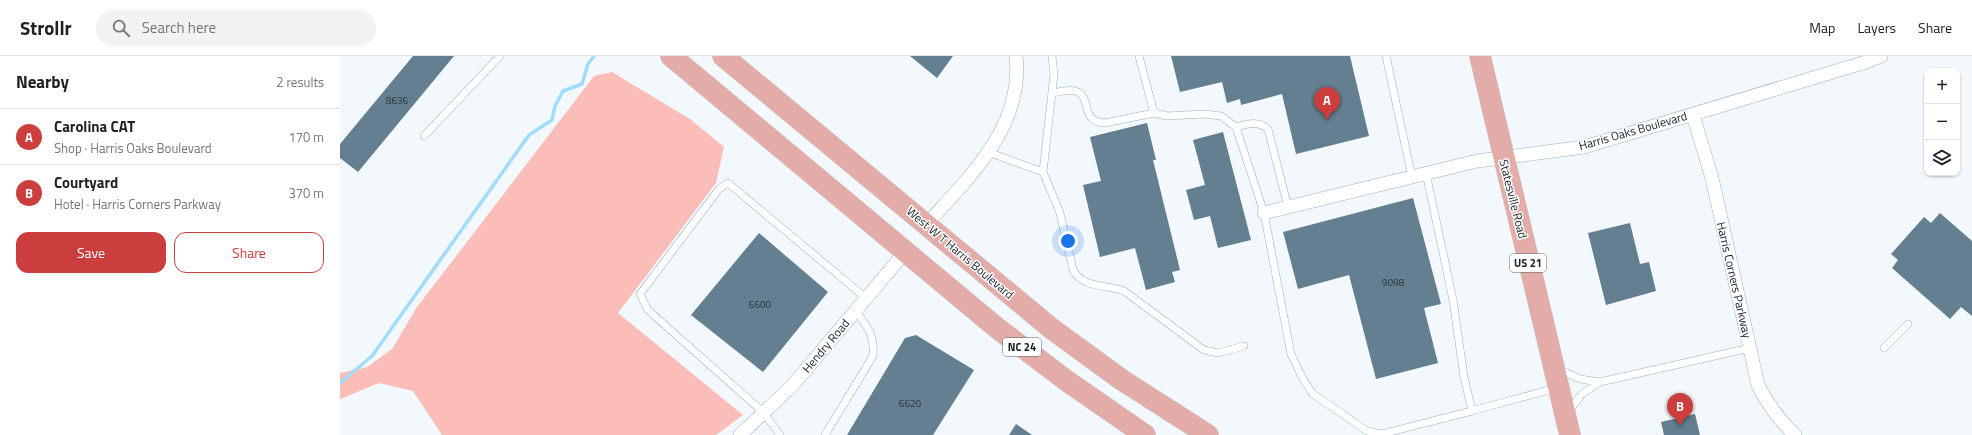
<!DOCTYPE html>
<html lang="en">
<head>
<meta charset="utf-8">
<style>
  :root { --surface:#fff; --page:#f2f2f2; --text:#222; --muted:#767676; --line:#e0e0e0; --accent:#cc3d3e }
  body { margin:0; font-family:"Titillium Web",sans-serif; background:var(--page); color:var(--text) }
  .controls { position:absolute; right:12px; top:12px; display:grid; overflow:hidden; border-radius:8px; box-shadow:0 1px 3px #0004 }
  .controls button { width:36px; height:36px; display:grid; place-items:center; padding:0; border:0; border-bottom:1px solid var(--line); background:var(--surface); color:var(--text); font:20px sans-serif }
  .you { position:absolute; left:728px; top:185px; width:14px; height:14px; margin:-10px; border:3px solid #fff; border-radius:50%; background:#1a73e8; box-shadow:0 0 0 6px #1a73e833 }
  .badge { display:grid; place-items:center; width:26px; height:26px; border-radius:50%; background:var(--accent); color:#fff; font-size:13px; font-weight:700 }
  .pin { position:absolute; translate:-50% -33px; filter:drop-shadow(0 1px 2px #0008) }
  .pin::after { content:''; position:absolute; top:21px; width:14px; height:12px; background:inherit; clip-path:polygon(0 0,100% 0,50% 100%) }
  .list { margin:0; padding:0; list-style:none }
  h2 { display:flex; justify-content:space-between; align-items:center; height:52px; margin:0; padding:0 16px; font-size:17px }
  h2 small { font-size:13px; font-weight:400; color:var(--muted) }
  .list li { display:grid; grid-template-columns:26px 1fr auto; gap:12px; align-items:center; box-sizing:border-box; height:56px; padding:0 16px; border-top:1px solid var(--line) }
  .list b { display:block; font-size:15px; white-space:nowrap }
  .list p { margin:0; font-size:13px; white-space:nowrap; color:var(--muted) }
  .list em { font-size:13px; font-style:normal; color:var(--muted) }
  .actions { display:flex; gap:8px; padding:12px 16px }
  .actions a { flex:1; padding:9px 0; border:1px solid var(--accent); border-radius:12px; text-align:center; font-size:14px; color:var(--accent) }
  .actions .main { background:var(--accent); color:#fff }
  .icon { flex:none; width:22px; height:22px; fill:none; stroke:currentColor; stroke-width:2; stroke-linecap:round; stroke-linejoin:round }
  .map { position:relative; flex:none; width:1632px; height:379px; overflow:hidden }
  header { display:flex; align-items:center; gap:24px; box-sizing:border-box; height:56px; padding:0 20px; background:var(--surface); border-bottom:1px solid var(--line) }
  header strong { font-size:19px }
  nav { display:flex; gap:22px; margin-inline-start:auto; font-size:14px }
  .search { width:280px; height:36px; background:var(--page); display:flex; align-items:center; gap:10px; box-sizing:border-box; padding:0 14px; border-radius:22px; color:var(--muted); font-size:15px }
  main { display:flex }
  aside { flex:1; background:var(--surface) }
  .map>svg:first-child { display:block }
</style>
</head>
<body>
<header>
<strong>Strollr</strong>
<div class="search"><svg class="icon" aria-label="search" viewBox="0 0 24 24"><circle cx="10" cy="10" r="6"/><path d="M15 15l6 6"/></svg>Search here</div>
<nav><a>Map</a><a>Layers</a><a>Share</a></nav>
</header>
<main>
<aside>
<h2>Nearby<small>2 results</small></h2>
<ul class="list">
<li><span class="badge">A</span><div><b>Carolina CAT</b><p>Shop · Harris Oaks Boulevard</p></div><em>170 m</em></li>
<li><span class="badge">B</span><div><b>Courtyard</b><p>Hotel · Harris Corners Parkway</p></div><em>370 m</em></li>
</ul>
<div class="actions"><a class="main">Save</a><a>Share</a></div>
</aside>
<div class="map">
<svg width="1632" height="379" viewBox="0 0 1632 379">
  <rect width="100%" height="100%" fill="#f2f8fc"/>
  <path fill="#fabdb8" d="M 272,16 L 350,63 L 384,91 L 376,127 L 278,257 L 403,359 L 376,379 L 102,379 L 73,335 L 39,327 L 0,343 L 0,317 L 27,311 L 52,293 L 77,251 L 254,20 Z"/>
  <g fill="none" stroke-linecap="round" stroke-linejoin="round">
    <path stroke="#a1dcfe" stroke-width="3.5" d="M 0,327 L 32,300 L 189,79 L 212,64 L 215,50 L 223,35 L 242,28 L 248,8 L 254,0"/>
  </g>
  <path fill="#637f90" d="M 73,0 L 114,0 L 18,116 L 0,102 L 0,88 Z
    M 570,0 L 613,0 L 597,22 Z
    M 831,0 L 1010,0 L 1029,80 L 956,98 L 942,38 L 901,49 L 900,43 L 887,47 L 882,26 L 840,36 Z
    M 807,67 L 816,104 L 813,104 L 840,214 L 832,216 L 835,226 L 806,234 L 795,192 L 760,201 L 743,129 L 761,125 L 750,81 Z
    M 883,76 L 911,184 L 878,192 L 870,160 L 854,164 L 846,134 L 865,129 L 853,84 Z
    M 1073,142 L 1101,248 L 1084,252 L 1098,307 L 1036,323 L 1009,219 L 958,233 L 943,176 Z
    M 1600,157 L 1632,185 L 1632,260 L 1621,251 L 1610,263 L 1552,212 L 1558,204 L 1551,198 L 1584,161 L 1591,167 Z
    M 1290,167 L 1300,208 L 1309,206 L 1316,235 L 1266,249 L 1248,177 Z
    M 419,177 L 488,236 L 423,316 L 351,259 Z
    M 576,279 L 634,314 L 593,379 L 507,379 L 565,282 Z
    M 1355,358 L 1360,379 L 1324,379 L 1321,366 Z
    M 676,368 L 692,379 L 669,379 Z"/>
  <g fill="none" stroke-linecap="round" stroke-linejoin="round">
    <g stroke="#94b2c3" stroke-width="8">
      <path id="lane" d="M 799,0 L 814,57 L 827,60 L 864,58 L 881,60 L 896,71 L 924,157 L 951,298 L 962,321 L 972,337 L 1027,375 L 1042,378 L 1132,355
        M 1046,0 L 1072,121
        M 712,37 C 719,36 728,33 735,35 C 753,40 739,66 765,67 L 814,57
        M 896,71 C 907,68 918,64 928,73 L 948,151
        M 84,80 L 160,0
        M 648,96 L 703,116 L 714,18 L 712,0
        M 703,116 L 720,157 L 733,214 C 744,233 765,228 784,235 L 864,294 L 878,297 L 904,290
        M 1086,117 L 1113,244 L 1124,321 L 1132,355 L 1216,332
        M 1544,292 L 1568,268
        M 1218,313 L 1240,323 L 1260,326
        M 1228,356 L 1242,338 L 1260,326 L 1410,292
        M 440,379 L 424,357 L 308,254 L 300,238 L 379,133 L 388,127 L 526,242
        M 485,379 L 533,300 C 535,279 527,271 516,255"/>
    </g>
    <g stroke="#94b2c3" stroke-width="14">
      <path id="street" d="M 1353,59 L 1372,122 L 1418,329 C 1428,349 1439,364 1455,379
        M 924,157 L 1137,105 L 1244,91 L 1526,6 L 1541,0
        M 586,169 C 629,121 684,71 676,0
        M 400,379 L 452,330 L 566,195"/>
    </g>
    <g stroke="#d0d2d4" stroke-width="22">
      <path id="primary" d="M 331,0 L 657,272 L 727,325 L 805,379
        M 383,0 L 712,273 L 782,324 L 868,379
        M 1140,0 L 1230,379"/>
    </g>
    <use href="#lane" stroke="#fff" stroke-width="7"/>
    <use href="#street" stroke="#fff" stroke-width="13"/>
    <use href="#primary" stroke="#e3aca9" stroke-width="21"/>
  </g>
  <g text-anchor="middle" stroke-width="3" stroke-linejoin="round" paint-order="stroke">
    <g font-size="10" fill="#283841">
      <text x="57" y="48">8636</text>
      <text x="1053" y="230">9098</text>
      <text x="420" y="252">6600</text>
      <text x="570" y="351">6620</text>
    </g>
    <g fill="#fff" stroke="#5b6368" stroke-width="1">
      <rect x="1170" y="198" width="36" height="18" rx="3"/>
      <rect x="663" y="282" width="38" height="18" rx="3"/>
    </g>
    <g font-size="11" font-weight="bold" fill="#152027">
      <text x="1188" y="211">US 21</text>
      <text x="682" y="295">NC 24</text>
    </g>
    <g font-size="12" fill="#152027" stroke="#fff">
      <text transform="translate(1293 75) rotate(-16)" y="4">Harris Oaks Boulevard</text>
      <text transform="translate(1173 143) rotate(76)" y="4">Statesville Road</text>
      <text transform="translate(620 197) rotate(40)" y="4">West W T Harris Boulevard</text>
      <text transform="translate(1394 224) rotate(77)" y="4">Harris Corners Parkway</text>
      <text transform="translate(486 290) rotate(-50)" y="4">Hendry Road</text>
    </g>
  </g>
</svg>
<div class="controls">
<button>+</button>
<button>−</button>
<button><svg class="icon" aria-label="layers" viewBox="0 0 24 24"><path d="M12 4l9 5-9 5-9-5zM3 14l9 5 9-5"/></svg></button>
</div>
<div class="you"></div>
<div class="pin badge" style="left:987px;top:64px">A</div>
<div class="pin badge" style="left:1340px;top:370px">B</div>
</div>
</main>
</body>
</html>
